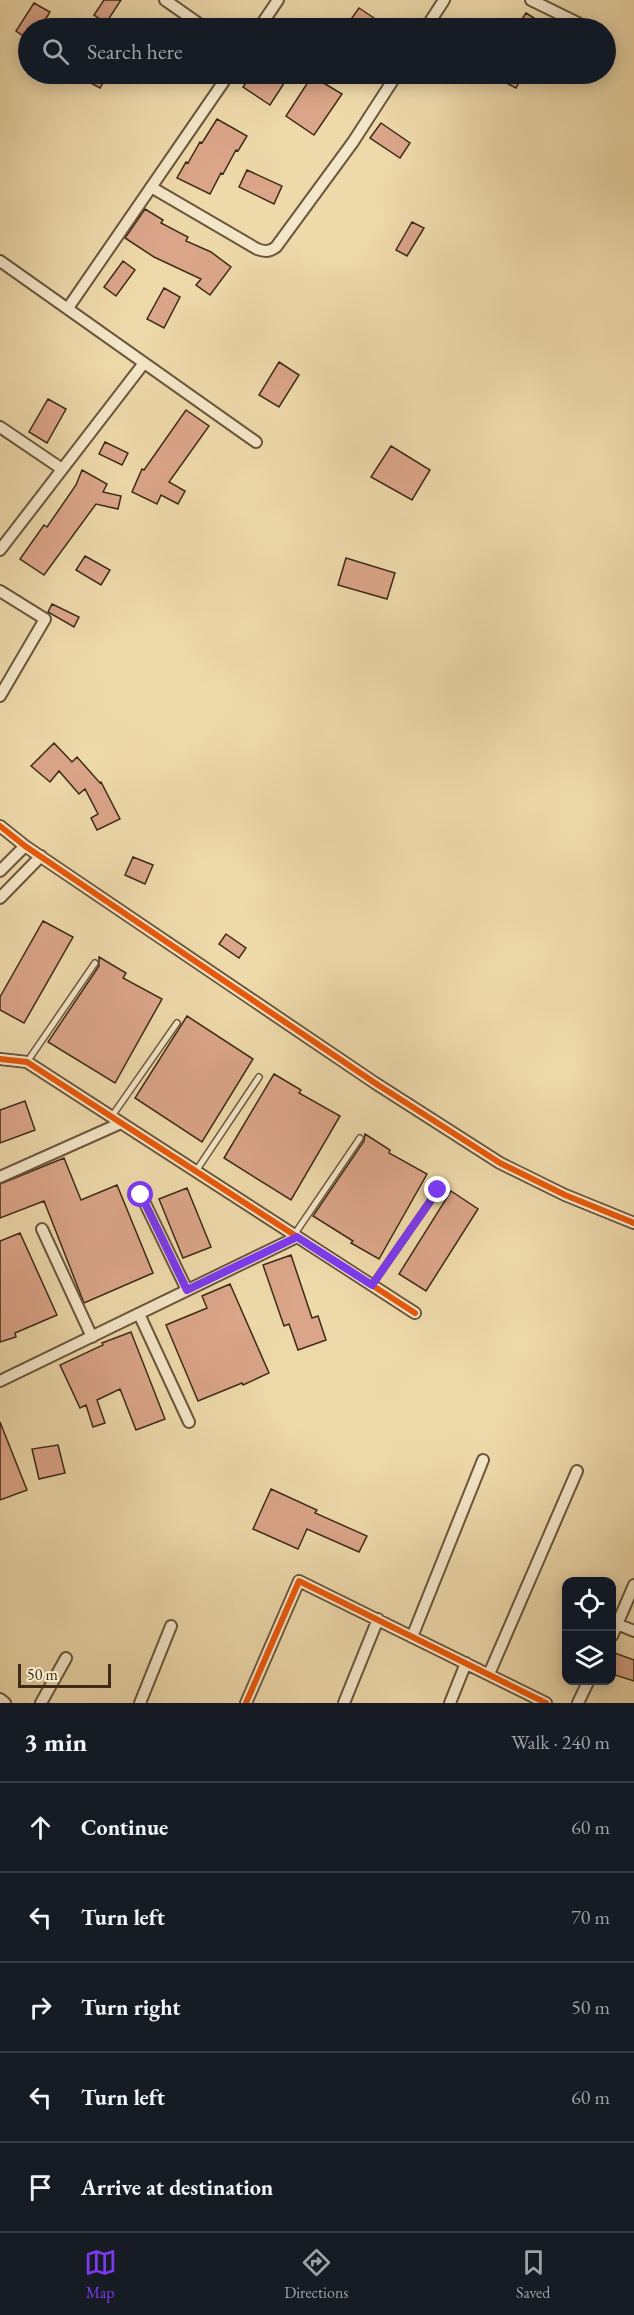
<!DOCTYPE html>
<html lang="en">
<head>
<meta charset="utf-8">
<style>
  :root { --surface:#171b24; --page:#242831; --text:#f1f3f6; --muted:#9ea1a6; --line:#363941; --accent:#7c3aed }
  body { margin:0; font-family:"EB Garamond",serif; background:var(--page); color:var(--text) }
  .controls { position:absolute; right:18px; bottom:18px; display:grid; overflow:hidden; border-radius:12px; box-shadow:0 3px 15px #0003 }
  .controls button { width:54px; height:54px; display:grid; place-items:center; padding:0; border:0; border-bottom:2px solid var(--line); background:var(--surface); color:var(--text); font:30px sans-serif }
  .scale { position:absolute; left:18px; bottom:15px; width:93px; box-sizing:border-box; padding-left:6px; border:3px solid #3d2b17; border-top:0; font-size:16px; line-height:21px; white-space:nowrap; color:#3d2b17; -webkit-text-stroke:4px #f4e6c8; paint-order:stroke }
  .stop { position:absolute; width:18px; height:18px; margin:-14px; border:4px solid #7c3aed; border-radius:50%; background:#fff }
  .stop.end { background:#7c3aed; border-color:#fff; box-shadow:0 2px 6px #0008 }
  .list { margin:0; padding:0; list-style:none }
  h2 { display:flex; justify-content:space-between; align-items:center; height:78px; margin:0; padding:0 24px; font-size:26px }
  h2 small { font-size:20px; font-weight:400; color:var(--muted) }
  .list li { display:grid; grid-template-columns:39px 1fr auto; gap:18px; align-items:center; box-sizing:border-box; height:90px; padding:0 24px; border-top:2px solid var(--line) }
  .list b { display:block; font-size:22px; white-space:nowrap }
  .list em { font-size:20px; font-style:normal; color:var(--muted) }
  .icon { flex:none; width:33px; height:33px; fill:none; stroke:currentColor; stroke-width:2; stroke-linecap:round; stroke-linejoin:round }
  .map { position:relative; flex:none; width:634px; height:1703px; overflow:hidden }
  .search { position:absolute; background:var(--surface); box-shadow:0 3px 15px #0003; left:18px; right:18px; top:18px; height:66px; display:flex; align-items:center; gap:15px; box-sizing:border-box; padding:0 21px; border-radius:33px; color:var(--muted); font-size:22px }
  .sheet { height:528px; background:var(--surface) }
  nav { display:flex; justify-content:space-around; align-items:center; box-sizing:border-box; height:84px; border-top:2px solid var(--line); background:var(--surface); font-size:16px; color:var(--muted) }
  nav a { display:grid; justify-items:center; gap:3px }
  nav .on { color:var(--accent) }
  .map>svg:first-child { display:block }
</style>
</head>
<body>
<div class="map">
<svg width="634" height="1703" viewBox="0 0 634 1703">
  <rect width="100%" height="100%" fill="#eed9ab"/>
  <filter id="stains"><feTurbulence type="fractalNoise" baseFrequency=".00333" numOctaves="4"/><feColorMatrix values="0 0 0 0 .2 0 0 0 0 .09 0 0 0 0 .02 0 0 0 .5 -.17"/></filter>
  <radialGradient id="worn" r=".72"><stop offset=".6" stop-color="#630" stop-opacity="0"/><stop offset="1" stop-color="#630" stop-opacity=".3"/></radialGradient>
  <path fill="#dba589" stroke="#3d2b17" stroke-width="1.5" d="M 104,0 L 121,0 L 106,23 L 94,15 Z
    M 34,3 L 50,12 L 40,28 L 28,28 L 28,39 L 16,31 Z
    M 359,8 L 389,28 L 358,28 L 349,22 Z
    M 526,13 L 550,28 L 516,28 Z
    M 88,74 L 108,74 L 100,88 L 85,80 Z
    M 252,74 L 290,74 L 270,105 L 243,87 Z
    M 489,74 L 524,74 L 516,88 Z
    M 312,76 L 342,94 L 314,135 L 286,116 Z
    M 217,119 L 247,136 L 238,151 L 236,150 L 223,174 L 221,173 L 210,194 L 177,178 L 186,162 L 188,163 L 200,142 L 202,143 Z
    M 381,123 L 410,143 L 400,158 L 370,138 Z
    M 247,170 L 282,186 L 274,204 L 239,187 Z
    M 145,209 L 163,220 L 161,223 L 188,237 L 186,241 L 211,252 L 231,267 L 210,295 L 196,285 L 201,279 L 154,257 L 125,238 Z
    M 412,222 L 424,228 L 407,256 L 396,250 Z
    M 123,261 L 135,270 L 116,296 L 104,287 Z
    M 164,288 L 180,297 L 164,328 L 147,319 Z
    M 279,362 L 299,375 L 279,407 L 259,395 Z
    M 48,399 L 66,409 L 47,443 L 29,432 Z
    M 186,410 L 209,426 L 169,482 L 185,491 L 178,504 L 161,495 L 157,504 L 132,492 L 142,469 L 144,470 Z
    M 105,442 L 128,453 L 122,465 L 99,454 Z
    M 391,446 L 430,470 L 412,500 L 371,477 Z
    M 82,470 L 107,484 L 103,492 L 121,496 L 118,509 L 96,504 L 44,575 L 20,559 L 44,525 L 47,527 L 76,485 Z
    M 85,556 L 110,570 L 101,585 L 76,570 Z
    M 346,558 L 395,573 L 387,599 L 338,585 Z
    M 52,604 L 79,617 L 74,627 L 48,612 Z
    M 54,743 L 72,762 L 77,757 L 100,783 L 101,782 L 120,819 L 97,830 L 91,818 L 98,814 L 85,789 L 79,794 L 59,771 L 50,782 L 31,766 Z
    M 133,857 L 153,865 L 145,884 L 125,875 Z
    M 43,921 L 73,937 L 24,1023 L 0,1010 L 0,997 Z
    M 226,934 L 246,948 L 239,958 L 219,944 Z
    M 99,957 L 126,973 L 123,978 L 162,999 L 115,1083 L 48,1042 L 99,966 Z
    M 187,1016 L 253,1059 L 202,1142 L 135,1098 Z
    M 274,1074 L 301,1090 L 299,1093 L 340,1116 L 291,1200 L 224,1158 Z
    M 25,1101 L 35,1130 L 0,1143 L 0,1110 Z
    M 365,1134 L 390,1150 L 389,1153 L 427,1174 L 379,1259 L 351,1243 L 353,1241 L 313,1216 L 364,1141 Z
    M 64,1158 L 81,1200 L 117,1185 L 153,1273 L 84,1303 L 44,1201 L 0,1218 L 0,1184 Z
    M 187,1188 L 211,1247 L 183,1258 L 159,1199 Z
    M 451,1191 L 478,1209 L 426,1291 L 399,1274 Z
    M 20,1233 L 57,1315 L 15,1333 L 16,1337 L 0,1342 L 0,1241 Z
    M 291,1255 L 312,1318 L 318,1316 L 326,1340 L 298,1350 L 289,1324 L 284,1326 L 263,1265 Z
    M 230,1284 L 269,1373 L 243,1385 L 242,1383 L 198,1401 L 166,1325 L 207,1308 L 202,1296 Z
    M 131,1332 L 165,1419 L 136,1430 L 120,1389 L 97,1400 L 105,1423 L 93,1427 L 86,1405 L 80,1408 L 60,1365 L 103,1345 L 102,1343 Z
    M 0,1422 L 27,1490 L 0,1500 Z
    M 58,1445 L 65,1473 L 39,1479 L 32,1449 Z
    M 271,1489 L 317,1510 L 315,1513 L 367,1536 L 359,1552 L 307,1529 L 298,1549 L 253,1529 Z
    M 612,1652 L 634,1660 L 634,1681 L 612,1674 Z"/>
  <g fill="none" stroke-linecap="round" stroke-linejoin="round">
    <g stroke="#69563c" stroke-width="8">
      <path id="service" d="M 27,1062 L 95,963
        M 112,1116 L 177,1023
        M 196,1171 L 259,1077
        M 294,1235 L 360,1138
        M 372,1285 L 438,1190"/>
    </g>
    <g stroke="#69563c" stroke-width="14">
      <path id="minor" d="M 165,0 L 205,28
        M 531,0 L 578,23
        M 259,28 L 278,0
        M 426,28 L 444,0
        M 151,187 L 257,249 C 265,252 269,252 276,247 L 353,142 L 397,74
        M 0,261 L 256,442
        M 68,308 L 229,74
        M 0,427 L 62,469
        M 0,550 L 144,363
        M 0,591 L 45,619 L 0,696
        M 0,826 L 25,846 L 375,1083 L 500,1163 L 565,1195 L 634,1223
        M 0,871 L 25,846
        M 0,898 L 41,856
        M 0,1059 L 27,1062 L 415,1313
        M 0,1177 L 121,1123
        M 141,1195 L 187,1290
        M 42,1229 L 92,1337
        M 139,1314 L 189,1422
        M 0,1381 L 297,1237
        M 617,1624 L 634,1631
        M 612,1636 L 634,1585
        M 412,1637 L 483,1460
        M 489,1674 L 577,1471
        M 0,1699 L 5,1703
        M 41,1703 L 66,1658
        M 140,1703 L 171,1626
        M 246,1703 L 299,1581 L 546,1703
        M 344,1703 L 378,1619
        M 450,1703 L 466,1663
        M 578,1703 L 589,1680"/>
    </g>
    <use href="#service" stroke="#f4e6c8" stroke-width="5"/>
    <use href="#minor" stroke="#f4e6c8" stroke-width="10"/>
    <g stroke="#f4e6c8" stroke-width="10">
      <path id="cycleway" d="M 0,826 L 25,846 L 375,1083 L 500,1163 L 565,1195 L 634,1223
        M 0,1059 L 27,1062 L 415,1313
        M 246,1703 L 299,1581 L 546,1703"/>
    </g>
    <use href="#cycleway" stroke="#e8590c" stroke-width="6"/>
  </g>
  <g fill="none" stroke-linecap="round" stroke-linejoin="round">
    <path stroke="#7c3aed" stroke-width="8" d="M 141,1195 L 187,1290 L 297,1237 L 372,1285 L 438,1190"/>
  </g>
  <rect width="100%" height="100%" filter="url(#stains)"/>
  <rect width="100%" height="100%" fill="url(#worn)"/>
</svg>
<div class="controls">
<button><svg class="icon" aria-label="locate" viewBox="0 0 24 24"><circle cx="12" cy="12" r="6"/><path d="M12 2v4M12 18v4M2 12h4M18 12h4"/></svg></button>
<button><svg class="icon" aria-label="layers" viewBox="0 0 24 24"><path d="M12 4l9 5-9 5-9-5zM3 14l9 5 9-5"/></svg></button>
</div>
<div class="scale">50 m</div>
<div class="stop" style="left:141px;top:1195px"></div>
<div class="stop end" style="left:438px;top:1190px"></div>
<div class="search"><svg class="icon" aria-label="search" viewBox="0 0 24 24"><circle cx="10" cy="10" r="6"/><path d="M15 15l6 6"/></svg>Search here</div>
</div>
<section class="sheet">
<h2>3 min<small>Walk · 240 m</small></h2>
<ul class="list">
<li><svg class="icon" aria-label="ahead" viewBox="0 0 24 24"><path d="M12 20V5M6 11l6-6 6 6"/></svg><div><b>Continue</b></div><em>60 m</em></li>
<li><svg class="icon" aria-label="left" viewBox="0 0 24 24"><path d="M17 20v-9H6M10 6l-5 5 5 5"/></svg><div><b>Turn left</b></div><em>70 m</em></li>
<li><svg class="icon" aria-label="right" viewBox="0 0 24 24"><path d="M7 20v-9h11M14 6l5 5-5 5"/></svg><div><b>Turn right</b></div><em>50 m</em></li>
<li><svg class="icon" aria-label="left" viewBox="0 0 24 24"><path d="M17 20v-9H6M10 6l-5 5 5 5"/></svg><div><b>Turn left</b></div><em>60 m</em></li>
<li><svg class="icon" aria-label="arrive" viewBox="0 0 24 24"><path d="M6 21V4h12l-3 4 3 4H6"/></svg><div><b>Arrive at destination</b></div></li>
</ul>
</section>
<nav>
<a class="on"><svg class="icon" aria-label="map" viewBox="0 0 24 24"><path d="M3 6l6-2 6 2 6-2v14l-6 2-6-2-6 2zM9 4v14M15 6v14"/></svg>Map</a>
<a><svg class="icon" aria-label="directions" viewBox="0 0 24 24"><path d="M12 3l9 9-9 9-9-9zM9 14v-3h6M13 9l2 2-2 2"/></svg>Directions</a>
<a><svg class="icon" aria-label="saved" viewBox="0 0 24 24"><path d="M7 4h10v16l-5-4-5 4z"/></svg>Saved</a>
</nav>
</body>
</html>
